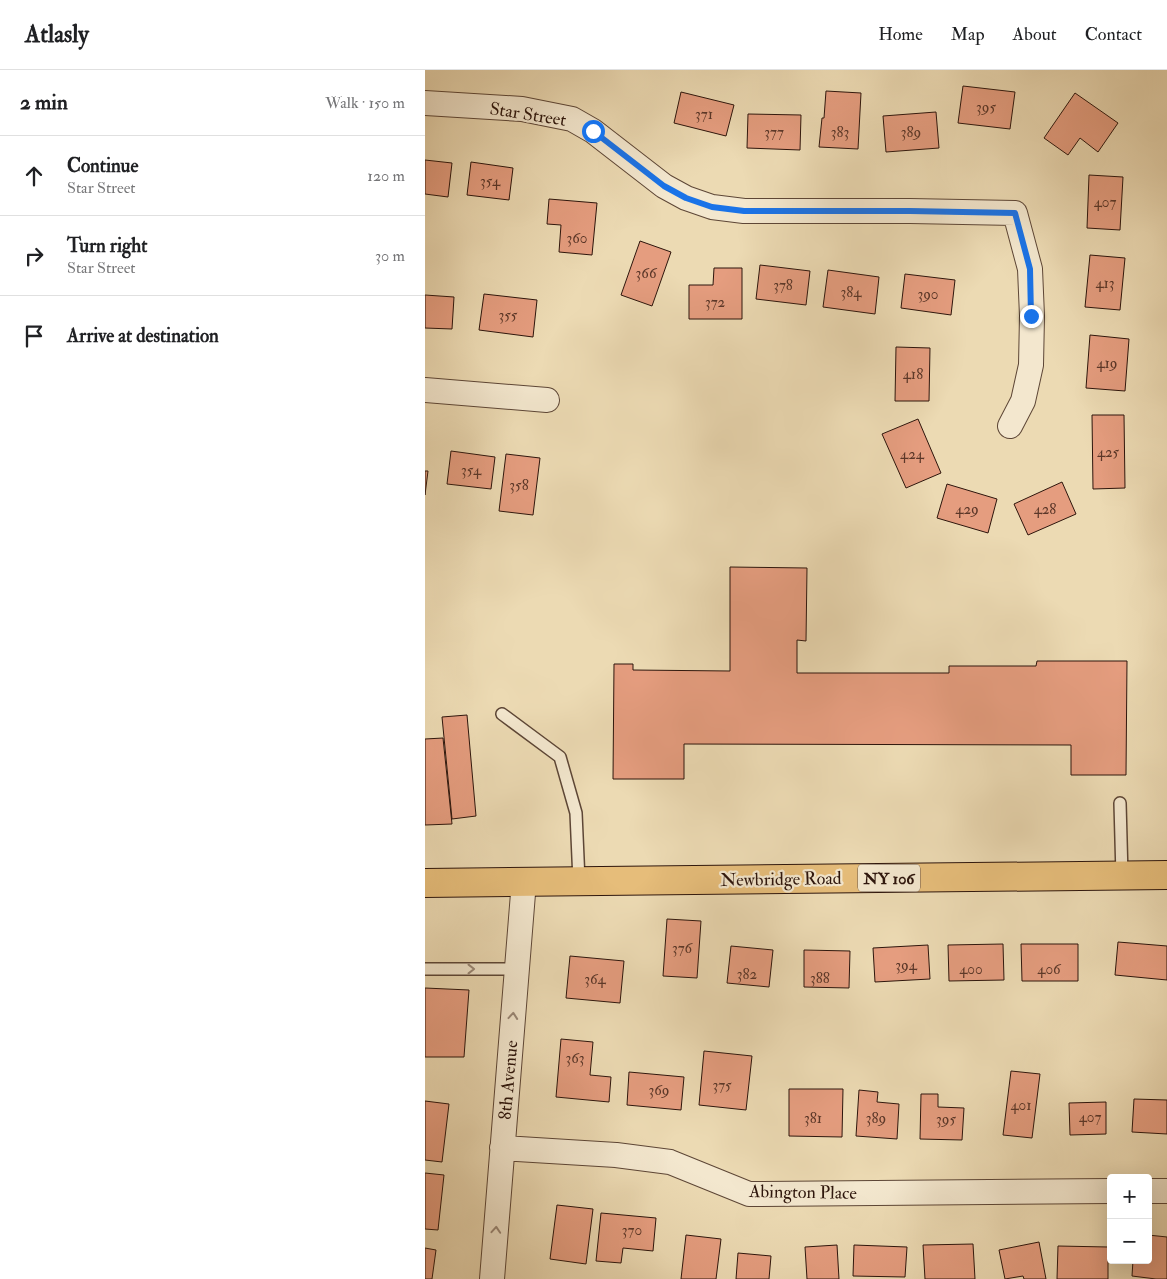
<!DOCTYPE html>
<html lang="en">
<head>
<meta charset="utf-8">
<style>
  :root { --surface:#fff; --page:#f2f2f2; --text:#202124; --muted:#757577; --line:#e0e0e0 }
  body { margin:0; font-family:"IM FELL Double Pica",serif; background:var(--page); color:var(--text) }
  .controls { position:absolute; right:15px; bottom:15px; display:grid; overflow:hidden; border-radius:5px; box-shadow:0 5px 20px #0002 }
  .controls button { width:45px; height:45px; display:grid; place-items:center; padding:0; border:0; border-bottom:1px solid var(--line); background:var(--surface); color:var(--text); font:25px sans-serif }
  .stop { position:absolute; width:15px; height:15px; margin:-11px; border:4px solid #1a73e8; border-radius:50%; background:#fff }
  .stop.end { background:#1a73e8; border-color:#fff; box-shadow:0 1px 5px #0008 }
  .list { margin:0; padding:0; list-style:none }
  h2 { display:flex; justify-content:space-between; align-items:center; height:65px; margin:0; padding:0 20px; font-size:21px }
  h2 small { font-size:16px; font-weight:400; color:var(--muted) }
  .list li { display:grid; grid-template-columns:32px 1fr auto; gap:15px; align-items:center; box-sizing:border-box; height:80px; padding:0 20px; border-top:1px solid var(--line) }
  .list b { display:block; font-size:19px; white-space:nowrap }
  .list p { margin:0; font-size:16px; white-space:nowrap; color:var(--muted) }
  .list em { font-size:16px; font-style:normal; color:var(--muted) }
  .icon { flex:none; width:28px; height:28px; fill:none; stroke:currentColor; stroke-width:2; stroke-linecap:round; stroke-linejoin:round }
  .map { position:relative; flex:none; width:742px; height:1209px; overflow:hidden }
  header { display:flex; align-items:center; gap:30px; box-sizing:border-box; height:70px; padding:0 25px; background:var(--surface); border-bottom:1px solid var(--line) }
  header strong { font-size:24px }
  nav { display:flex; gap:28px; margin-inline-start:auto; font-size:18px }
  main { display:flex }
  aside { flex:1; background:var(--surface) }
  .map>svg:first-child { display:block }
</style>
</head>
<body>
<header>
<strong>Atlasly</strong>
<nav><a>Home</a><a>Map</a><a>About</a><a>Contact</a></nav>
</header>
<main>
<aside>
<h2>2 min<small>Walk · 150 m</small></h2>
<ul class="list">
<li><svg class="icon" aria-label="ahead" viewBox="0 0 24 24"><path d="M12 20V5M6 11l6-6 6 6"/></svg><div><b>Continue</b><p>Star Street</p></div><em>120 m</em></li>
<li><svg class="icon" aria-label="right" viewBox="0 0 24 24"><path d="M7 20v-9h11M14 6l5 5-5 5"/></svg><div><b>Turn right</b><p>Star Street</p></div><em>30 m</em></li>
<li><svg class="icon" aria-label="arrive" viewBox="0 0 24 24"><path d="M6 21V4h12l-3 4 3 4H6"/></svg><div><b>Arrive at destination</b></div></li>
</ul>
</aside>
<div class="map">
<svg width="742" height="1209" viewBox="0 0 742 1209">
  <rect width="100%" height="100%" fill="#ecdab3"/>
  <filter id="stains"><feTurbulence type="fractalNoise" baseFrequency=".004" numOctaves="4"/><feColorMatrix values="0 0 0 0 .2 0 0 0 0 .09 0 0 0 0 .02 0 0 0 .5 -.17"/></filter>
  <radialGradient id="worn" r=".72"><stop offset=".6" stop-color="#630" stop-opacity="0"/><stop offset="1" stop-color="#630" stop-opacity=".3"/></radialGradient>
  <path fill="#e59d7f" stroke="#2d150c" d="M 538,16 L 590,22 L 585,59 L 533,53 Z
    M 401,21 L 436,23 L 433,79 L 394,77 L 397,48 L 399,48 Z
    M 256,22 L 309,35 L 301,66 L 249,53 Z
    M 650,23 L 693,53 L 673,82 L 655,68 L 643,85 L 619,68 Z
    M 511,42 L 514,78 L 461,82 L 458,46 Z
    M 323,44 L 376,45 L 375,80 L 322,78 Z
    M 0,90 L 27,93 L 23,127 L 0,124 Z
    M 46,92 L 88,98 L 84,130 L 42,125 Z
    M 664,105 L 698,107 L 695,160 L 662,158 Z
    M 124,129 L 172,133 L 167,185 L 134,182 L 136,155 L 122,154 Z
    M 215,171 L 246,182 L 227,236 L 196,225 Z
    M 665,185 L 700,188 L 695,240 L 660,237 Z
    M 335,195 L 385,201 L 381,235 L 331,229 Z
    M 289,198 L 317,198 L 317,249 L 264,249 L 264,215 L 288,215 Z
    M 403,200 L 454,207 L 450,244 L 398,237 Z
    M 480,204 L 530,210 L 526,245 L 476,238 Z
    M 59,224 L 112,230 L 108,267 L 54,260 Z
    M 0,225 L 29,227 L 27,259 L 0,258 Z
    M 665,265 L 704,269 L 700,321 L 661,318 Z
    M 471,277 L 505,278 L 504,331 L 470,331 Z
    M 667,345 L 699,345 L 700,418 L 668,419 Z
    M 493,349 L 516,403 L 481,418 L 457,364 Z
    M 26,381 L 70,387 L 66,419 L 22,414 Z
    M 81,384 L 115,388 L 108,445 L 74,441 Z
    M 0,401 L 3,401 L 0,425 Z
    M 637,412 L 651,444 L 603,465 L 589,434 Z
    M 522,414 L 572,429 L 563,463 L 512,448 Z
    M 305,497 L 382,498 L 381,571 L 372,570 L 372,603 L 524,603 L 524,596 L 611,596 L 612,591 L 702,591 L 701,705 L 646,705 L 646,675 L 259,674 L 259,709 L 188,709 L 189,594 L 208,594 L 208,600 L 305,601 Z
    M 42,645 L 51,746 L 27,749 L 17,647 Z
    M 18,668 L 27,754 L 0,755 L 0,669 Z
    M 242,849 L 276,851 L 272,908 L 238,906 Z
    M 693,872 L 742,876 L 742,910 L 690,905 Z
    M 578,874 L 579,910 L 524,911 L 523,875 Z
    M 596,874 L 653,874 L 653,911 L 597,911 Z
    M 503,875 L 505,909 L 450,912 L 448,878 Z
    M 306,876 L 348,880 L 344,917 L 302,913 Z
    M 379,880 L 425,881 L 424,918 L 379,917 Z
    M 145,886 L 199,891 L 195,933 L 141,928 Z
    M 0,918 L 44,920 L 39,987 L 0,987 Z
    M 136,969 L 168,972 L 165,1005 L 186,1007 L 184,1032 L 131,1027 Z
    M 279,981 L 327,986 L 321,1040 L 274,1035 Z
    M 586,1001 L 615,1004 L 607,1068 L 578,1065 Z
    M 204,1002 L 259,1007 L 256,1040 L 202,1035 Z
    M 364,1019 L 418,1019 L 417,1067 L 364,1066 Z
    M 434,1020 L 453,1022 L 452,1032 L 474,1034 L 472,1069 L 431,1066 Z
    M 496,1024 L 513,1024 L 513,1037 L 539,1038 L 537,1070 L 495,1069 Z
    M 709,1029 L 742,1030 L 742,1064 L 707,1062 Z
    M 0,1031 L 24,1034 L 17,1092 L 0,1090 Z
    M 681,1032 L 681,1064 L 645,1065 L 644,1033 Z
    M 0,1103 L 19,1105 L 13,1160 L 0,1159 Z
    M 132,1135 L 168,1139 L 161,1194 L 125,1189 Z
    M 176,1143 L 231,1148 L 228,1181 L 198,1178 L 196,1193 L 171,1191 Z
    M 261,1165 L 296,1169 L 291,1209 L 256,1209 Z
    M 723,1165 L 742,1167 L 742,1209 L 731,1209 L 707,1206 L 708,1190 L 723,1190 Z
    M 614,1172 L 621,1209 L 599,1209 L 598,1206 L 580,1209 L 574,1180 Z
    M 548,1174 L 550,1209 L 500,1209 L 498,1175 Z
    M 412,1175 L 414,1209 L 382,1209 L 380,1177 Z
    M 429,1175 L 482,1177 L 480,1207 L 428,1206 Z
    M 633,1176 L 683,1177 L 683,1209 L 632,1209 Z
    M 0,1178 L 11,1180 L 7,1209 L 0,1209 Z
    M 313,1183 L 346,1186 L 344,1209 L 311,1209 Z"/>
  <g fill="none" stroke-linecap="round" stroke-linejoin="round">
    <g stroke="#5d4636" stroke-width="14">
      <path id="service" d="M 77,644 L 135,687 L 151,743 L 154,811
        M 695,733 L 697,806
        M 0,899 L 92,899"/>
    </g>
    <g stroke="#5d4636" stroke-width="26">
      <path id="minor" d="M 0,33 L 97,39 L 147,49 L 168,61 L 239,116 L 261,128 L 287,137 L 319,141 L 485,141 L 590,143 L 605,199 L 607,246 L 606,295 L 598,331 L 585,356
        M 0,320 L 122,330
        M 77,1078 L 191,1085 L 245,1092 L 324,1124 L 686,1121
        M 723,1121 L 742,1121
        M 67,1209 L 99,811"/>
    </g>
    <g stroke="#2d150c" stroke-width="30">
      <path id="primary" d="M 0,813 L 742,805"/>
    </g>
    <use href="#service" stroke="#f3e7ce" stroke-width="11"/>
    <use href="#minor" stroke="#f3e7ce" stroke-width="24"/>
    <use href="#primary" stroke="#e6bd7a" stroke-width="28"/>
  </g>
  <defs><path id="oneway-chevron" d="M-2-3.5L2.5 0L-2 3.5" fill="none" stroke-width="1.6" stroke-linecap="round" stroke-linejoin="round" transform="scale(1.25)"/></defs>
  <g stroke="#9a8877">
    <use href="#oneway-chevron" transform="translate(46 899)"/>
    <use href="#oneway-chevron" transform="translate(88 946) rotate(-85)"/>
    <use href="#oneway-chevron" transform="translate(71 1160) rotate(-86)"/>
  </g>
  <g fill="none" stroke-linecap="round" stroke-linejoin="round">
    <path stroke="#1a73e8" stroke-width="6" d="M 168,61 L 239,116 L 261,128 L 287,137 L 319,141 L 485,141 L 590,143 L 605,199 L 606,246"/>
  </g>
  <g text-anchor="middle" stroke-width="4.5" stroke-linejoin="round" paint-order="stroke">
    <g font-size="15" fill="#5b3729">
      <text x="561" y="42">395</text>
      <text x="279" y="49">371</text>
      <text x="349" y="67">377</text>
      <text x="415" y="67">383</text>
      <text x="486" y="67">389</text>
      <text x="65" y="116">354</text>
      <text x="680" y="137">407</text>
      <text x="152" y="173">360</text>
      <text x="221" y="208">366</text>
      <text x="680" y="218">413</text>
      <text x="358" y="220">378</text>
      <text x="426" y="227">384</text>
      <text x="503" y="229">390</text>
      <text x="290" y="237">372</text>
      <text x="83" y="250">355</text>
      <text x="682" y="298">419</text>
      <text x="488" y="309">418</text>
      <text x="683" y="387">425</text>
      <text x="487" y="389">424</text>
      <text x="46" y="405">354</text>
      <text x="94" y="420">358</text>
      <text x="542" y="444">429</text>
      <text x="620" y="444">428</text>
      <text x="257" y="883">376</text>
      <text x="481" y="900">394</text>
      <text x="546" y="904">400</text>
      <text x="624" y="904">406</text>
      <text x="322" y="909">382</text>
      <text x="395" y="913">388</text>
      <text x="170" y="914">364</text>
      <text x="150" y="993">363</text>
      <text x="297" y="1020">375</text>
      <text x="234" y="1025">369</text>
      <text x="596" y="1040">401</text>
      <text x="665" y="1052">407</text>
      <text x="388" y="1053">381</text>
      <text x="451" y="1053">389</text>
      <text x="521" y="1054">395</text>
      <text x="207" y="1165">370</text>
    </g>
    <rect fill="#f3e7ce" stroke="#685446" stroke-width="1" x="433" y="794.5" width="62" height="27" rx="4"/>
    <g font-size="16" font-weight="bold" fill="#2d150c">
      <text x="464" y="814">NY 106</text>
    </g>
    <g font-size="18" fill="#2d150c" stroke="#f3e7ce">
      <text transform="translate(103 44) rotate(9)" y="6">Star Street</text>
      <text transform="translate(356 809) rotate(-1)" y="6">Newbridge Road</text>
      <text transform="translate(83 1010) rotate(-85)" y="6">8th Avenue</text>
      <text transform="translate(378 1122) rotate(1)" y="6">Abington Place</text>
    </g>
  </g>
  <rect width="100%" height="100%" filter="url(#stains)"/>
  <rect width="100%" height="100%" fill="url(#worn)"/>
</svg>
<div class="controls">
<button>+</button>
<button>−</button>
</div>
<div class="stop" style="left:168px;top:61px"></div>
<div class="stop end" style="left:606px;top:246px"></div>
</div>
</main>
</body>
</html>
